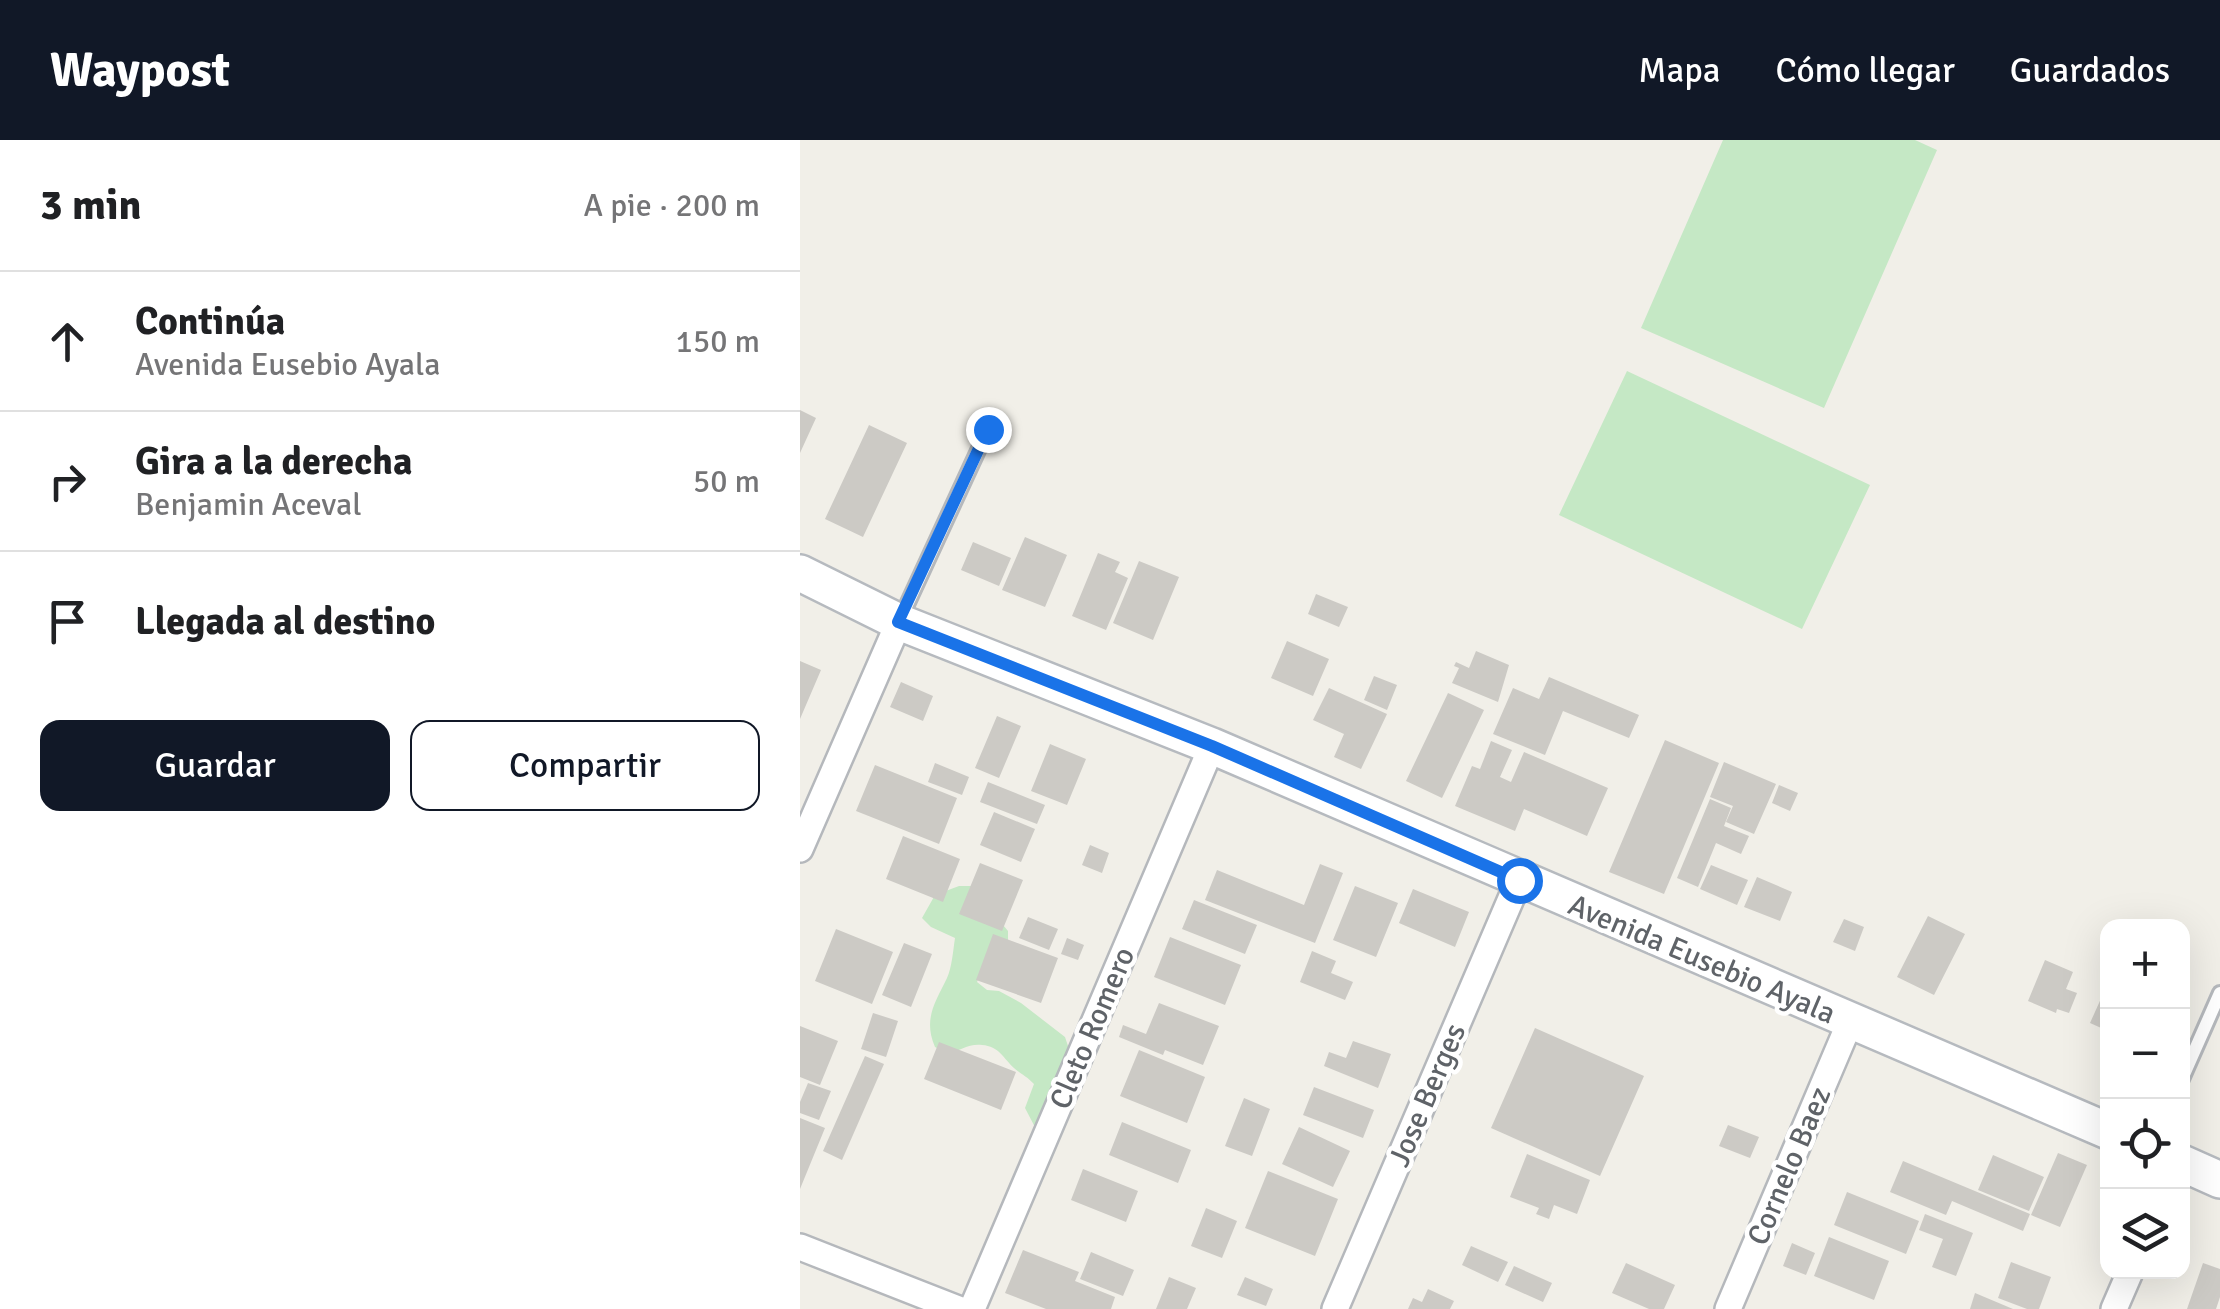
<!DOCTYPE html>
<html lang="es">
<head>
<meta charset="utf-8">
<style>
  :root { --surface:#fff; --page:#f2f2f2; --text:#202124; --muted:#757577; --line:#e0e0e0; --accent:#111827 }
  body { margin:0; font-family:Signika,sans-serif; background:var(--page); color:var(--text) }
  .controls { position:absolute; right:30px; bottom:30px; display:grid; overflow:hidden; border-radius:20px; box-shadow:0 10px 40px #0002 }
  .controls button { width:90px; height:90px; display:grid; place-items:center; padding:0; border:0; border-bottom:2px solid var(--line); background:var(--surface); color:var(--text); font:50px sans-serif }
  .stop { position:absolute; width:30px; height:30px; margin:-22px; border:8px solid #1a73e8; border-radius:50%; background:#fff }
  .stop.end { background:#1a73e8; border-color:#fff; box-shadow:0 2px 10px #0008 }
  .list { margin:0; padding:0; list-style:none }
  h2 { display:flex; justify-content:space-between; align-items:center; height:130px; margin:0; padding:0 40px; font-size:42px }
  h2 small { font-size:32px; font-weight:400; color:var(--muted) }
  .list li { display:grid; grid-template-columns:65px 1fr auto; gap:30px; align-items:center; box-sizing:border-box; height:140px; padding:0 40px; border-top:2px solid var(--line) }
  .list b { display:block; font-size:38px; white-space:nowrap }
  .list p { margin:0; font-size:32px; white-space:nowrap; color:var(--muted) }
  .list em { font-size:32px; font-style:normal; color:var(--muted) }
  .actions { display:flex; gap:20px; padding:30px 40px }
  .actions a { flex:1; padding:22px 0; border:2px solid var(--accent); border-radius:20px; text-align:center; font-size:35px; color:var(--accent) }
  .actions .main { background:var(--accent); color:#fff }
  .icon { flex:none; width:55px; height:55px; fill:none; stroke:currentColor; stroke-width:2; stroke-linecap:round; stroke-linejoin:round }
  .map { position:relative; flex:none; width:1420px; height:1169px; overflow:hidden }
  header { display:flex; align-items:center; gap:60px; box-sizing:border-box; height:140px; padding:0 50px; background:var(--accent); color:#fff }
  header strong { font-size:48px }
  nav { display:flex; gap:55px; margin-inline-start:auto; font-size:35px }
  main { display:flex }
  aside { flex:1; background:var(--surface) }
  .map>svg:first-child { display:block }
</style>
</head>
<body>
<header>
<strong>Waypost</strong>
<nav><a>Mapa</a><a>Cómo llegar</a><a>Guardados</a></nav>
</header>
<main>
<aside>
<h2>3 min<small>A pie · 200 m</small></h2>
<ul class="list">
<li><svg class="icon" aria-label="ahead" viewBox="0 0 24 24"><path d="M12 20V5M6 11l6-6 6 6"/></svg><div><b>Continúa</b><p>Avenida Eusebio Ayala</p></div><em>150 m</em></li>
<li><svg class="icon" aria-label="right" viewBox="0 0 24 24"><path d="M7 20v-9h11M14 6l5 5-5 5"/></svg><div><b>Gira a la derecha</b><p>Benjamin Aceval</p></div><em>50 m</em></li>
<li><svg class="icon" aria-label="arrive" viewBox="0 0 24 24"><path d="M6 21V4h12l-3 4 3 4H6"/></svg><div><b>Llegada al destino</b></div></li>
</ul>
<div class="actions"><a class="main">Guardar</a><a>Compartir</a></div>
</aside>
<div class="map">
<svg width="1420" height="1169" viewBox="0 0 1420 1169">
  <rect width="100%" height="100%" fill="#f1efe8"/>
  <path fill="#c5e8c5" d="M 923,0 L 1115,0 L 1137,10 L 1024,268 L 841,188 Z
    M 827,231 L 1070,345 L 1002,489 L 759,375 Z
    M 159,746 L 171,746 L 208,791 L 208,804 L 182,830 L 177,842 L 187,850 L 199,851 L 221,863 L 265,897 L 269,909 L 262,960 L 237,991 L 225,968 L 234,944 C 228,937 221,934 214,928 C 204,919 199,906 182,905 C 161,903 159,919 135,907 C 123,879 135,863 147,838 C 152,827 153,811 155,798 L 131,787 L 122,778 L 135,755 Z"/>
  <path fill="#cccac5" d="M 0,270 L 16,278 L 0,313 Z
    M 69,285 L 107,303 L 63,397 L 25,379 Z
    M 225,397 L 267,415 L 245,467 L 202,450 Z
    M 173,402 L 211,418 L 199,446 L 161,430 Z
    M 298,413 L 320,422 L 315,432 L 328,438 L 306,490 L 272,476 Z
    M 339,421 L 379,437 L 353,500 L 313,483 Z
    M 516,454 L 548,467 L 539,487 L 508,474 Z
    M 487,501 L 529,519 L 513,556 L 471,538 Z
    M 676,511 L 709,525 L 698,562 L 652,543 L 659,528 L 654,526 L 656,522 L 669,528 Z
    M 0,521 L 21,530 L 0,579 Z
    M 574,536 L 597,545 L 587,570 L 564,560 Z
    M 749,537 L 839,575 L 829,598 L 763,571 L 745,615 L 693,594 L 713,548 L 739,559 Z
    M 101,542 L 133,556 L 123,581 L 90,567 Z
    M 529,548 L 587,574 L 561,629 L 534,617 L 544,594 L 513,580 Z
    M 648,553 L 684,570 L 642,658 L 606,641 Z
    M 197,576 L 221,586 L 199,638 L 175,628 Z
    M 865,600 L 919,623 L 864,754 L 809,732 Z
    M 691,601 L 712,610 L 700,637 L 711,642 L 724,612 L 808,648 L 787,696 L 724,669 L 715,691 L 655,666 L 672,626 L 680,629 Z
    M 250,604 L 286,619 L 267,665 L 231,651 Z
    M 924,622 L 976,644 L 954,694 L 926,682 L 933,666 L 910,657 Z
    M 135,623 L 169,637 L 162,655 L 128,642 Z
    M 75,625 L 157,658 L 139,704 L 56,671 Z
    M 188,642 L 245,665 L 237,684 L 180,662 Z
    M 979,645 L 998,653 L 990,671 L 972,663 Z
    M 910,659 L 931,668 L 924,686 L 949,696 L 941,714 L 916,703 L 898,747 L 877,738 Z
    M 194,672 L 235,689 L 221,722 L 180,705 Z
    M 103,696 L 160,719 L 143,762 L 86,739 Z
    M 290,705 L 309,713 L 302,733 L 282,725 Z
    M 180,723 L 223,740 L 202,791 L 159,774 Z
    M 520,724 L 543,733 L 515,803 L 405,760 L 417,730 L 504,765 Z
    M 911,725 L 948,740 L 937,765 L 900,749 Z
    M 957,737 L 992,752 L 980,781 L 944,767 Z
    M 555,746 L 598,763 L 576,817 L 533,800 Z
    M 613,749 L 669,772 L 655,807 L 599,783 Z
    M 394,760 L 457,785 L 445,814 L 382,789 Z
    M 1128,776 L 1165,794 L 1134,855 L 1097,837 Z
    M 228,777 L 258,789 L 249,810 L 219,798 Z
    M 1044,779 L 1064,787 L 1055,811 L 1033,802 Z
    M 36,789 L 93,812 L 72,864 L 15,841 Z
    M 193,794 L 258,818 L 241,863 L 176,840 Z
    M 370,797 L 441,825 L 425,865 L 354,837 Z
    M 267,798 L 284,805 L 278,820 L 261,814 Z
    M 104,803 L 132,814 L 111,867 L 82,855 Z
    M 512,811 L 536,821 L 531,833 L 553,842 L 545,860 L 500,842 Z
    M 1245,820 L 1273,832 L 1266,849 L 1277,853 L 1269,873 L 1257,869 L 1256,873 L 1228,861 Z
    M 1308,843 L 1308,891 L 1290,883 Z
    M 359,863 L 419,886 L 403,925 L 365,910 L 363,915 L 319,897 L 323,885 L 346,894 Z
    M 73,873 L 98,881 L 86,917 L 61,909 Z
    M 0,886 L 38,901 L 20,945 L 0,937 Z
    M 735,888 L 844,936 L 800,1036 L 691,988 Z
    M 553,901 L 591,914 L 578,948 L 524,926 L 529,912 L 546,918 Z
    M 139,902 L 216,932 L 201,970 L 124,939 Z
    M 339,910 L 405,937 L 387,983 L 320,956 Z
    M 65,916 L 84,924 L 42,1020 L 23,1011 Z
    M 8,943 L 31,951 L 19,980 L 0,973 L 0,962 Z
    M 514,947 L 574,970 L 563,998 L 503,975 Z
    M 444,958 L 470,969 L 452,1016 L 425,1006 Z
    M 0,978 L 25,988 L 0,1049 Z
    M 322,982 L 391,1010 L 378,1043 L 309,1015 Z
    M 928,985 L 959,997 L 950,1018 L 919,1006 Z
    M 499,987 L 550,1011 L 533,1047 L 482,1024 Z
    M 1258,1013 L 1287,1025 L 1260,1087 L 1231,1075 Z
    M 727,1014 L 790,1040 L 777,1074 L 754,1065 L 749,1079 L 736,1074 L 739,1068 L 710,1057 Z
    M 1193,1015 L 1244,1037 L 1229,1071 L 1178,1050 Z
    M 1103,1021 L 1230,1074 L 1223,1091 L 1152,1061 L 1146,1075 L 1090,1052 Z
    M 283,1029 L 338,1051 L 326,1082 L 271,1060 Z
    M 468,1031 L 538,1059 L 515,1116 L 445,1088 Z
    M 1047,1052 L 1119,1081 L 1106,1114 L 1034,1085 Z
    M 406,1068 L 437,1081 L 422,1118 L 391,1106 Z
    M 1125,1074 L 1173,1093 L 1156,1136 L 1132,1127 L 1143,1099 L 1119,1090 Z
    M 1029,1097 L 1089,1121 L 1074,1160 L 1014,1136 Z
    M 992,1103 L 1015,1113 L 1006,1135 L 983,1126 Z
    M 671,1106 L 708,1122 L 698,1142 L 662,1125 Z
    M 223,1110 L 279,1132 L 275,1141 L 315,1157 L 311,1169 L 246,1169 L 205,1153 Z
    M 291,1112 L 334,1130 L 323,1156 L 280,1139 Z
    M 1211,1122 L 1251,1137 L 1239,1169 L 1227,1169 L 1198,1158 Z
    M 826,1123 L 875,1145 L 864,1169 L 849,1169 L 812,1153 Z
    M 1403,1123 L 1420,1129 L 1420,1157 L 1416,1169 L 1387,1169 Z
    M 714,1126 L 752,1143 L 743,1162 L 705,1145 Z
    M 369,1137 L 396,1148 L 387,1169 L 356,1169 Z
    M 445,1137 L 473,1149 L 466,1166 L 437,1155 Z
    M 628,1149 L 654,1161 L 650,1169 L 608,1169 L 613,1158 L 622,1162 Z
    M 1175,1153 L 1213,1169 L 1170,1169 Z"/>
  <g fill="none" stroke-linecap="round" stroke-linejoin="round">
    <g stroke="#b5b8bc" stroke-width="18">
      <path id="lane" d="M 99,482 L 188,289
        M 1382,939 L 1420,853"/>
    </g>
    <g stroke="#b5b8bc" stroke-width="30">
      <path id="street" d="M 0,709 L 99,482
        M 0,1107 L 158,1169
        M 172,1169 L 412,606
        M 535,1169 L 719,740
        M 928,1169 L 1050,882
        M 1314,1169 L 1330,1132"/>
    </g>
    <g stroke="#b6babf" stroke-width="40">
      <path id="secondary" d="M 0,433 L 99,482 L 412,606 L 1308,991
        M 1382,1023 L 1420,1040"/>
    </g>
    <use href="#lane" stroke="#fff" stroke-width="12"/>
    <use href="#street" stroke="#fff" stroke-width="25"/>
    <use href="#secondary" stroke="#fff" stroke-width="35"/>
  </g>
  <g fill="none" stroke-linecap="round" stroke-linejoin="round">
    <path stroke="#1a73e8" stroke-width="12" d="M 188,289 L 98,482 L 412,606 L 719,740"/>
  </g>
  <g text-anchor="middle" stroke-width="9" stroke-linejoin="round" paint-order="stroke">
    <g font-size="30" fill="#5f6368" stroke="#fff">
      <text transform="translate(902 819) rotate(23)" y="10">Avenida Eusebio Ayala</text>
      <text transform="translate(292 888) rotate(-67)" y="10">Cleto Romero</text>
      <text transform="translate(627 955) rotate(-67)" y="10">Jose Berges</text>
      <text transform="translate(989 1026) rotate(-67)" y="10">Cornelo Baez</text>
    </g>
  </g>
</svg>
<div class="controls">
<button>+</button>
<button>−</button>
<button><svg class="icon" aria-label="locate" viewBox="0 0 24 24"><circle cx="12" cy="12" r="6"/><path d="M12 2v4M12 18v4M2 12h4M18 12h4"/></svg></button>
<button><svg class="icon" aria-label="layers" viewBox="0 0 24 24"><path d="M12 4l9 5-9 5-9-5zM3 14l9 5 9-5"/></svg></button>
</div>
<div class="stop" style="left:719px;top:740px"></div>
<div class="stop end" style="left:188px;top:289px"></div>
</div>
</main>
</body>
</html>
